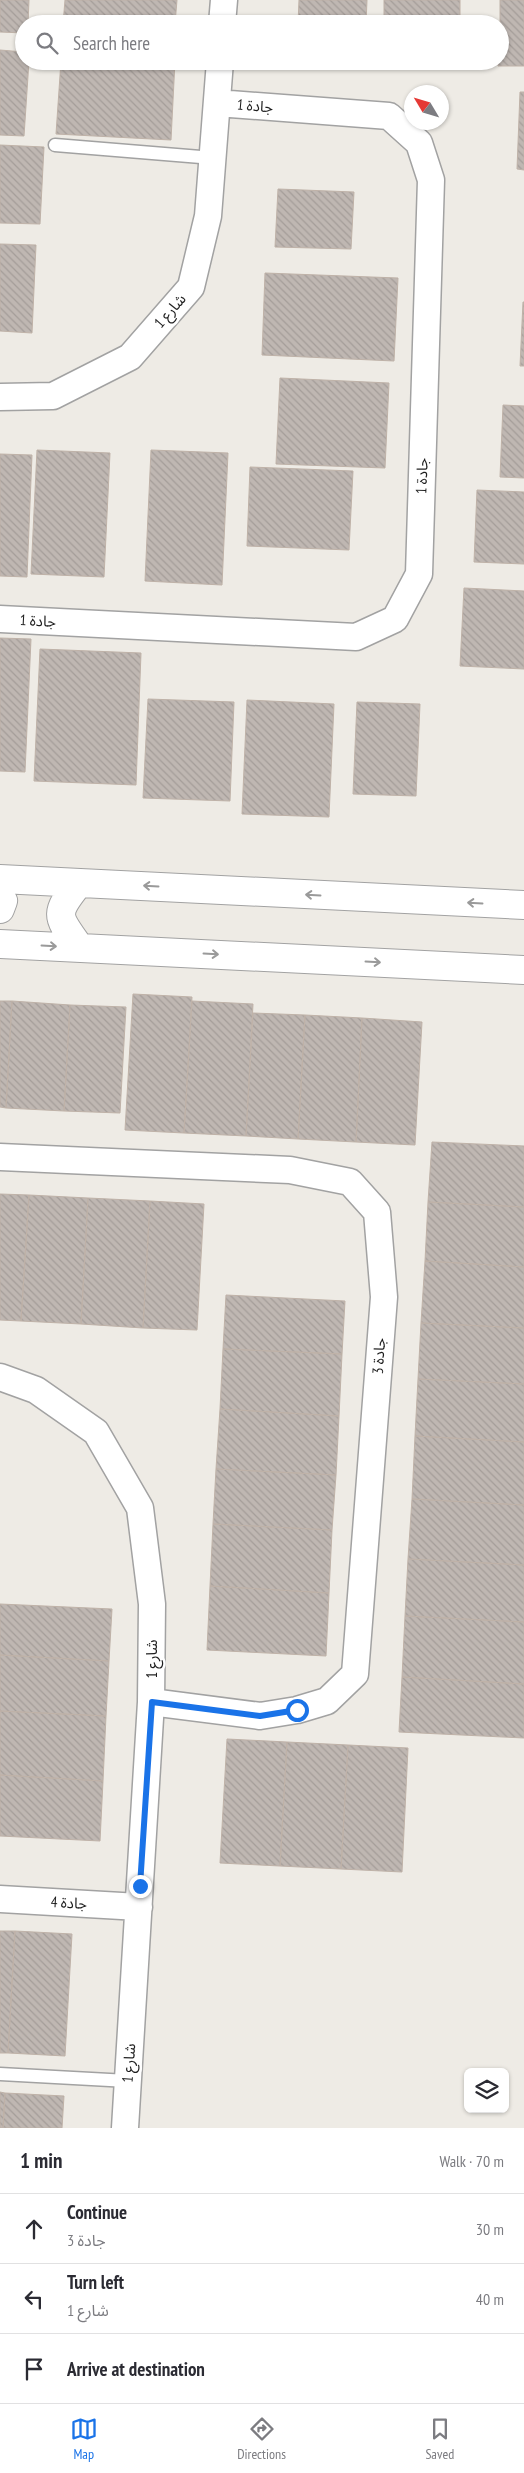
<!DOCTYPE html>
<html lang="en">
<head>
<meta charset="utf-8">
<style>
  :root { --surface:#fff; --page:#f7f7f7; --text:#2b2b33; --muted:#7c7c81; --line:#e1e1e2; --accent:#1a73e8 }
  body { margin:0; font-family:"PT Sans Narrow","Noto Sans Arabic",sans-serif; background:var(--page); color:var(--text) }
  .controls { position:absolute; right:15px; bottom:15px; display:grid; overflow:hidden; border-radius:8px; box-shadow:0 1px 4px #0004 }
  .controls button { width:45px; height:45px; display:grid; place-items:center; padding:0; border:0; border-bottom:1px solid var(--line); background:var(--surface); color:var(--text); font:25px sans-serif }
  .compass { position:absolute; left:404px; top:85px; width:45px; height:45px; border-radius:50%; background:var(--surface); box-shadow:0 1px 4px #0004; rotate:308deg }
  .stop { position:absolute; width:15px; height:15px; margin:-11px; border:4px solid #1a73e8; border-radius:50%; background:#fff }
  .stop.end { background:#1a73e8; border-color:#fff; box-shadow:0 1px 5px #0008 }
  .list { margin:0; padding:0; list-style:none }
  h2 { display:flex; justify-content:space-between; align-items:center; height:65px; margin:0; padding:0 20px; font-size:21px }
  h2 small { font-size:16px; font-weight:400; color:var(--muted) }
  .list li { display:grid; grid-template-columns:32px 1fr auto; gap:15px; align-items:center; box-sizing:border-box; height:70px; padding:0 20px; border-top:1px solid var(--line) }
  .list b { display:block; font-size:19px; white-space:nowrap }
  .list p { margin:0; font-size:16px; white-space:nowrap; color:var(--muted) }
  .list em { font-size:16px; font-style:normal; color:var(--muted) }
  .icon { flex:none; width:28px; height:28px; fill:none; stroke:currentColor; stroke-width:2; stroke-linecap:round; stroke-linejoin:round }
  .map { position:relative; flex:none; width:524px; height:2128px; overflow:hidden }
  .search { position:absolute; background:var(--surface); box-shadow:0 1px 4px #0004; left:15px; right:15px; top:15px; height:55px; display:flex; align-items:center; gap:12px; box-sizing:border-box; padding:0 18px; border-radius:28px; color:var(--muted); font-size:19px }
  .sheet { height:275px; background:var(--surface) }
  nav { display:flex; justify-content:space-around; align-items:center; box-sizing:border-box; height:70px; border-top:1px solid var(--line); background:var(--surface); font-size:14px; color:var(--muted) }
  nav a { display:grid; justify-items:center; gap:2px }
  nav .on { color:var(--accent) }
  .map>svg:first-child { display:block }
</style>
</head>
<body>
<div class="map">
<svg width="524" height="2128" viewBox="0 0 524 2128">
  <defs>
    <pattern id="building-back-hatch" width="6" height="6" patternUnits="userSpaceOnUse" patternTransform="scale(1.25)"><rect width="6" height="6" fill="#bfb7b2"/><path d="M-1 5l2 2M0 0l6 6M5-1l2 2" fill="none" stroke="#a49d99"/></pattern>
  </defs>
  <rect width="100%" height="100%" fill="#eeebe5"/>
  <path fill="url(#building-back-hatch)" stroke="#bfb2a8" d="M 0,0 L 29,0 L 28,24 L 24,24 L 24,33 L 0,32 Z
    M 65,0 L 177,0 L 175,24 L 63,24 Z
    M 299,0 L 367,0 L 366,24 L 298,24 Z
    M 384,0 L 460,0 L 460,24 L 384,24 Z
    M 500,0 L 524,0 L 524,66 L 498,66 L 498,61 L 500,61 Z
    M 0,50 L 24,52 L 24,61 L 29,61 L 24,136 L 0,135 Z
    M 61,61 L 175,61 L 171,140 L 56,134 Z
    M 520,92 L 524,92 L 524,170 L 517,169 Z
    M 0,145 L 44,147 L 40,224 L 0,223 Z
    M 278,189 L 354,192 L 351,249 L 275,247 Z
    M 0,244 L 36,245 L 32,333 L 0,331 Z
    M 265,273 L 398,278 L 394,361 L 262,355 Z
    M 523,302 L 524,302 L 524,366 L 520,366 Z
    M 280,378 L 389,383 L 385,468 L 276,464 Z
    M 503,405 L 524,406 L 524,478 L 500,477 Z
    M 37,450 L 110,453 L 104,577 L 31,574 Z
    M 151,450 L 228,453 L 222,585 L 145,581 Z
    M 0,454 L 32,455 L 27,577 L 0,576 Z
    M 250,467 L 353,471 L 349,550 L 247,546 Z
    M 477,490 L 524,492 L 524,564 L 474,562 Z
    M 464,588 L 524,591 L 524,669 L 460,666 Z
    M 0,638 L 31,639 L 25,772 L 0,771 Z
    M 40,649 L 141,653 L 136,785 L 34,781 Z
    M 148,699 L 234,702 L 230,801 L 143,798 Z
    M 247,700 L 334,704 L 329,817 L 242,814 Z
    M 357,702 L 420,704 L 416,796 L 353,794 Z
    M 133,994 L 192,997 L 184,1133 L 125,1130 Z
    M 0,1001 L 12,1001 L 6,1108 L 0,1107 Z
    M 12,1001 L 70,1005 L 64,1111 L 6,1108 Z
    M 192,1001 L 253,1004 L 246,1136 L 184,1133 Z
    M 70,1005 L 126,1007 L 120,1113 L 64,1111 Z
    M 253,1013 L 305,1015 L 298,1139 L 246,1136 Z
    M 305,1015 L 362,1018 L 356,1142 L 298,1139 Z
    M 362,1018 L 422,1022 L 415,1145 L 356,1142 Z
    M 432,1142 L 524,1146 L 524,1207 L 428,1202 Z
    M 0,1194 L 29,1195 L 21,1321 L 0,1320 Z
    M 29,1195 L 88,1198 L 81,1324 L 21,1321 Z
    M 88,1198 L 150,1201 L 143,1328 L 81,1324 Z
    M 150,1201 L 204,1204 L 197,1330 L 143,1328 Z
    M 428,1202 L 524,1207 L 524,1267 L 425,1261 Z
    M 425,1261 L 524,1267 L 524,1328 L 421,1323 Z
    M 226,1295 L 345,1301 L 342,1354 L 223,1349 Z
    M 421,1323 L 524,1328 L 524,1384 L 418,1379 Z
    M 223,1349 L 342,1354 L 339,1416 L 220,1409 Z
    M 418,1379 L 524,1384 L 524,1442 L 415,1436 Z
    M 220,1409 L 339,1416 L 336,1475 L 216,1469 Z
    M 415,1436 L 524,1442 L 524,1505 L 412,1499 Z
    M 216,1469 L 336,1475 L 332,1530 L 213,1524 Z
    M 412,1499 L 524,1505 L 524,1565 L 408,1559 Z
    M 213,1524 L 332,1530 L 329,1593 L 210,1586 Z
    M 408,1559 L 524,1565 L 524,1622 L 405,1616 Z
    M 210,1586 L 329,1593 L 326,1656 L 207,1650 Z
    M 0,1604 L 112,1609 L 109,1661 L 0,1655 Z
    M 405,1616 L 524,1622 L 524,1684 L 402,1677 Z
    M 0,1655 L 109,1661 L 106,1716 L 0,1711 Z
    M 402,1677 L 524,1684 L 524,1738 L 399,1732 Z
    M 0,1711 L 106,1716 L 103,1781 L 0,1775 Z
    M 227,1739 L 287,1742 L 280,1866 L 220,1863 Z
    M 287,1742 L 348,1745 L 341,1869 L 280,1866 Z
    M 348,1745 L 408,1748 L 402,1872 L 341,1869 Z
    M 0,1775 L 103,1781 L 100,1841 L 0,1836 Z
    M 0,1931 L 15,1931 L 8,2053 L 0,2053 Z
    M 15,1931 L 72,1934 L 65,2056 L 8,2053 Z
    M 0,2092 L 5,2093 L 3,2128 L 0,2128 Z
    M 5,2093 L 64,2096 L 62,2128 L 3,2128 Z"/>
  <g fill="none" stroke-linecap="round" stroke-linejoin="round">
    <g stroke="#a2a2a2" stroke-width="15">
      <path id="service" d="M 55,145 L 213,158
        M 0,2074 L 128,2081"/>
    </g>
    <g stroke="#a2a2a2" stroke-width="29">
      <path id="minor" d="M 222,24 L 224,0
        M 0,397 L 53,396 L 130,357 L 191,287 L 208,216 L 220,61
        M 0,619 L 356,637 L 395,619 L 419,574 L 431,180 L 419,143 L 389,116 L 217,103
        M 0,1157 L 290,1170 L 350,1182 L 377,1212 L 384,1297 L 355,1674 L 327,1701 L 297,1710 L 260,1716 L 151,1702
        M 0,1377 L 36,1390 L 96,1432 L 140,1508 L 152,1604 L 151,1702 L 125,2128
        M 0,1899 L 139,1907"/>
    </g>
    <g stroke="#a2a2a2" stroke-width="30">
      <path id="tertiary" d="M 0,879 L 524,905
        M 79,883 C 53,915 57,916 80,948
        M 0,898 L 3,901 L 0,909
        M 0,944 L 524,970"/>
    </g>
    <use href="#service" stroke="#fff" stroke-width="12"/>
    <use href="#minor" stroke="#fff" stroke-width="26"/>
    <use href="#tertiary" stroke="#fff" stroke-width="28"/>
  </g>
  <defs><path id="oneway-shaft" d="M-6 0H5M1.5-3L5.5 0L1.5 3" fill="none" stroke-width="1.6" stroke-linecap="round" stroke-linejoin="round" transform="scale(1.25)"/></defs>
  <g stroke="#9a9a9a">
    <use href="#oneway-shaft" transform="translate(151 886) rotate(-177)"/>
    <use href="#oneway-shaft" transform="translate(313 895) rotate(-177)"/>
    <use href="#oneway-shaft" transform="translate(475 903) rotate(-177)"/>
    <use href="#oneway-shaft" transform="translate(49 946) rotate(3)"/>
    <use href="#oneway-shaft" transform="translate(211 954) rotate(3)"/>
    <use href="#oneway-shaft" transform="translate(373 962) rotate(3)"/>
  </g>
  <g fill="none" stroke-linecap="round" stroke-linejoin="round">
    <path stroke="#1a73e8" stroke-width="6" d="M 140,1886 L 152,1702 L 260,1716 L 297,1710"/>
  </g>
  <g text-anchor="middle" stroke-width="5" stroke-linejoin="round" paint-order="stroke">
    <g font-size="15" fill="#1e1e1e" stroke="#fff">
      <text transform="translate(255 106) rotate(5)" y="5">جادة 1</text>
      <text transform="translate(170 311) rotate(-49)" y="5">شارع 1</text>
      <text transform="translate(422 476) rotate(-88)" y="5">جادة 1</text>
      <text transform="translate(38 621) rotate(3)" y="5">جادة 1</text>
      <text transform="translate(379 1356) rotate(-86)" y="5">جادة 3</text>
      <text transform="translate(152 1659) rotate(-90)" y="5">شارع 1</text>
      <text transform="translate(69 1903) rotate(3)" y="5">جادة 4</text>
      <text transform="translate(129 2063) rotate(-86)" y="5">شارع 1</text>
    </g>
  </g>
</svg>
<div class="controls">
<button><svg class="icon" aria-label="layers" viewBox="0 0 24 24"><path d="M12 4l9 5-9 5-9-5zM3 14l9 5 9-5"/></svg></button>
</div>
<svg class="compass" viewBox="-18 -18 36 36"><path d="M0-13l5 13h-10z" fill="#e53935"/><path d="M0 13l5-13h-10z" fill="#7c7c81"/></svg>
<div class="stop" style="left:297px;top:1710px"></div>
<div class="stop end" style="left:140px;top:1886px"></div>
<div class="search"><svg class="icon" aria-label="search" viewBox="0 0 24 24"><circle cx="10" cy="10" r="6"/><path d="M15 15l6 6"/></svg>Search here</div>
</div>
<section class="sheet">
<h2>1 min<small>Walk · 70 m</small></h2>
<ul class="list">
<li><svg class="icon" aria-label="ahead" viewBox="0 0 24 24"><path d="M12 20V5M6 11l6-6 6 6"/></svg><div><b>Continue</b><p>جادة 3</p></div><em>30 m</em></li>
<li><svg class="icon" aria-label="left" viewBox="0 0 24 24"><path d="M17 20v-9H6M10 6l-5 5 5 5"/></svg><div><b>Turn left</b><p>شارع 1</p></div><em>40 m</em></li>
<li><svg class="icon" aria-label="arrive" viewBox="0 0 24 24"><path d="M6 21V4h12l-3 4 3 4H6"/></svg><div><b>Arrive at destination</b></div></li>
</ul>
</section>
<nav>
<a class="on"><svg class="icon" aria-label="map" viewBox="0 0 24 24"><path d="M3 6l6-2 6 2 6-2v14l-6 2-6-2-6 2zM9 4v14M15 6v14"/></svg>Map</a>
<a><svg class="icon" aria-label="directions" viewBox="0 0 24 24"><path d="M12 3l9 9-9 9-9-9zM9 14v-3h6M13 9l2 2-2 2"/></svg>Directions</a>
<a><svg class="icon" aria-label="saved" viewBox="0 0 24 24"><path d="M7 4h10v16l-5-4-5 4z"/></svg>Saved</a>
</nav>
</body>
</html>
